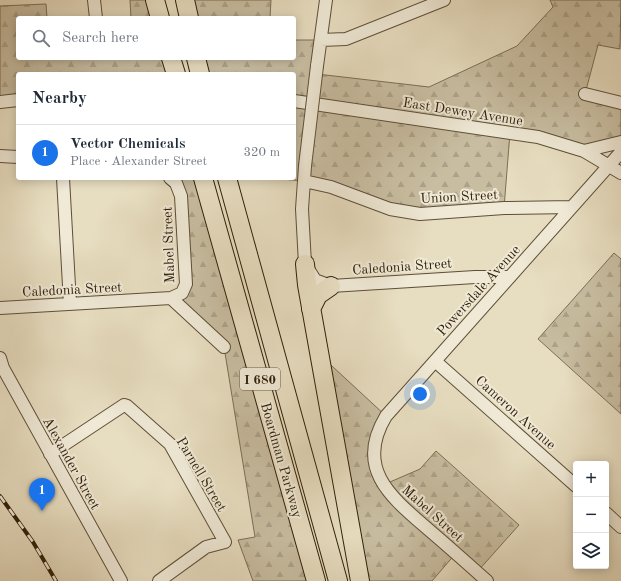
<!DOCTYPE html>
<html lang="en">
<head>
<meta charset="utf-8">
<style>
  :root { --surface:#fff; --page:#f6f6f7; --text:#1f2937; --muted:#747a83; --line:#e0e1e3; --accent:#1a73e8 }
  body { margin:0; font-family:"Old Standard TT",serif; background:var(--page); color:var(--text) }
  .controls { position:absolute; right:12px; bottom:12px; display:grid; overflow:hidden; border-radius:4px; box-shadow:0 2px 10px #0003 }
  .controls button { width:36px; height:36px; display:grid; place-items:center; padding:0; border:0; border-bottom:1px solid var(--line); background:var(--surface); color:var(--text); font:20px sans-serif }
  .you { position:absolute; left:420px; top:394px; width:14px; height:14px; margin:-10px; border:3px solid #fff; border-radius:50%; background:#1a73e8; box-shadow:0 0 0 6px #1a73e833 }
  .badge { display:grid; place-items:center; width:26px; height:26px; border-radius:50%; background:var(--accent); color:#fff; font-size:13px; font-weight:700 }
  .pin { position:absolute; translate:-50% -33px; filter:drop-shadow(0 1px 2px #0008) }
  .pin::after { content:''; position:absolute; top:21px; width:14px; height:12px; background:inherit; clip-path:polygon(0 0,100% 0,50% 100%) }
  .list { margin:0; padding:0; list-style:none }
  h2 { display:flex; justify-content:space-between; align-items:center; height:52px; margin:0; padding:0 16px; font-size:17px }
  h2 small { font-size:13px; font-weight:400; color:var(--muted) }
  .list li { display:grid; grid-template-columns:26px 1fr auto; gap:12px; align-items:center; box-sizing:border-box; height:56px; padding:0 16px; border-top:1px solid var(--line) }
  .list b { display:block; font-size:15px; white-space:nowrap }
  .list p { margin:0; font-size:13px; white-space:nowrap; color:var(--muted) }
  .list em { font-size:13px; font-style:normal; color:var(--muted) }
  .icon { flex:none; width:22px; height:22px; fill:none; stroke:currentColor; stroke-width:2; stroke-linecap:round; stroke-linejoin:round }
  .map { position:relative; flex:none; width:621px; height:581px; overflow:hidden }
  .search { position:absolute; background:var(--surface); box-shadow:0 2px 10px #0003; left:16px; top:16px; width:280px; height:44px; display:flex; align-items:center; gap:10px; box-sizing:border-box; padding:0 14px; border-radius:4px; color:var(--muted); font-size:15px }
  .panel { position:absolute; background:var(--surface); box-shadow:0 2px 10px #0003; left:16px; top:72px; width:280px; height:108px; border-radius:4px }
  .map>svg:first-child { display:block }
</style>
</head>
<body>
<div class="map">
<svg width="621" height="581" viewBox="0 0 621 581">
  <defs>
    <pattern id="forest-firs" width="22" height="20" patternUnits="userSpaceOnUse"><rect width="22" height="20" fill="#c8bda1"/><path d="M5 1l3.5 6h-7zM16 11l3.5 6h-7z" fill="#aca289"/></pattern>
  </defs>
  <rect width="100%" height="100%" fill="#e7ddc0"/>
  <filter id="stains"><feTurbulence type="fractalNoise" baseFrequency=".005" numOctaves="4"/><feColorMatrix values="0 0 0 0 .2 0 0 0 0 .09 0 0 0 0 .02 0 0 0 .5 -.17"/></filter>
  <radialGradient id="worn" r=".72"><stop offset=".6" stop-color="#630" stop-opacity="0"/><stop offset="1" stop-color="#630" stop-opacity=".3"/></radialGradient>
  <path fill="url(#forest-firs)" stroke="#7c6e56" d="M 130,0 L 155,0 L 160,18 L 131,18 Z
    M 185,0 L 271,0 L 270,18 L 189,18 Z
    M 550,0 L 621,0 L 620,49 L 598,45 L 585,94 L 621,103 L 621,142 L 584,151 L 510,133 L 504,208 L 432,214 L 304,181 L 270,178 L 294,178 L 294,74 L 200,74 L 196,58 L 294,58 L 294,40 L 321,40 L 317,74 L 429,87 L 517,46 L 553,7 Z
    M 46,4 L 47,18 L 18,18 L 18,58 L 171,58 L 175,74 L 18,74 L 18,100 L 0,102 L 0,6 Z
    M 176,178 L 203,178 L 317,581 L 253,581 L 238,540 L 255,537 L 224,347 L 171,298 L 182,293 Z
    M 614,253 L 621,259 L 621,414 L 538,339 Z
    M 319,354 L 386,416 L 378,432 L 383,485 L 420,469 L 436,451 L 519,525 L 477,572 L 456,553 L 432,581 L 360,581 Z"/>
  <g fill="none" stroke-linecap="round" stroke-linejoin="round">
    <g stroke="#5e4f38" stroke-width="14">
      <path id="minor" d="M 94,0 L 96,18
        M 321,40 L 346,39 L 444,0
        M 317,66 L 326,0
        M 585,94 L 621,103
        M 294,101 L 538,137 L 584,151 L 621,173
        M 0,102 L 18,100
        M 584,151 L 621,142
        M 0,156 L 18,157
        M 305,166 L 302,209 L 305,264 L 315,280 L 331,286 L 475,277 L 510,277
        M 63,178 L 70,304
        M 304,181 L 331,187 L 390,209 L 420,214 L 504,208 L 572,207
        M 171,298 L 224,347
        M 0,308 L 171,298 L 182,293 L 186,284 L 181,196 L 176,183 L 170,178
        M 0,358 L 3,368 L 121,581
        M 435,361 L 576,486
        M 50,454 L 124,405 L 127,406 L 170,444 L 225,542 L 206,547 L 159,581
        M 606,513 L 621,527
        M 487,581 C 468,564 449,547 429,530 C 392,498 354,469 386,416 L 621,152"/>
    </g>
    <g stroke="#31200a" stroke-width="20">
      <path id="highway" d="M 155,0 L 160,18
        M 185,0 L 189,18
        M 171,58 L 176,74
        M 196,58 L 200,74
        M 203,178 L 316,581
        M 227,178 L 338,581
        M 305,264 L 307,285 L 360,581
        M 311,309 L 318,295 L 331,286"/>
    </g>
    <use href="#minor" stroke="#efe9d6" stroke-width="12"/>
    <use href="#highway" stroke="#e7ddc0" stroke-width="18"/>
    <g stroke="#31200a" stroke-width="4">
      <path id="rail" d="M 0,496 L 33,542 L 56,581"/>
    </g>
    <use href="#rail" stroke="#efe9d6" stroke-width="2.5" stroke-dasharray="8" stroke-linecap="butt"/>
    <g stroke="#5e4f38" stroke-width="14" stroke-linecap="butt">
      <path id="minor-bridge" d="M 305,166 L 317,66"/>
    </g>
    <use href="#minor-bridge" stroke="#efe9d6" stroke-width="12"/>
  </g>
  <g text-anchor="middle" stroke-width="4" stroke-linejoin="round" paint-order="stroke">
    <rect fill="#efe9d6" stroke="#6a5c47" stroke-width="1" x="240" y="368" width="40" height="22" rx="3"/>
    <g font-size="13" font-weight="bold" fill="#31200a">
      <text x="260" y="384">I 680</text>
    </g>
    <g font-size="14" fill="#31200a" stroke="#efe9d6">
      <text transform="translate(463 111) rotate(9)" y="5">East Dewey Avenue</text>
      <text transform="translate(459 196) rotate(-3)" y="5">Union Street</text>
      <text transform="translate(168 245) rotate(-92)" y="5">Mabel Street</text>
      <text transform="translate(402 266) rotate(-4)" y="5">Caledonia Street</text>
      <text transform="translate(72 289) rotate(-3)" y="5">Caledonia Street</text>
      <text transform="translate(478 290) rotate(-48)" y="5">Powersdale Avenue</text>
      <text transform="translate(516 412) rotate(42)" y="5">Cameron Avenue</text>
      <text transform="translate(282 460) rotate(74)" y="5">Boardman Parkway</text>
      <text transform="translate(72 463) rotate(61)" y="5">Alexander Street</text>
      <text transform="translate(202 474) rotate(59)" y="5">Parnell Street</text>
      <text transform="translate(433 513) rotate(42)" y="5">Mabel Street</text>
    </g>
  </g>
  <rect width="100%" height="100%" filter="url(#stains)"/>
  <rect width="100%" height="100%" fill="url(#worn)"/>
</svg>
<div class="controls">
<button>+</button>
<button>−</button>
<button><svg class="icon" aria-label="layers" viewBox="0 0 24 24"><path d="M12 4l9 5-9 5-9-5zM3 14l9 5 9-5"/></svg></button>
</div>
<div class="you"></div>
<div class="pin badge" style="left:42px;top:511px">1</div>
<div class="search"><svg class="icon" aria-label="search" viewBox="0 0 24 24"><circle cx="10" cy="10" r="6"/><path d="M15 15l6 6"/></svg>Search here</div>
<section class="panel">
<h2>Nearby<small></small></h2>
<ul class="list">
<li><span class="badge">1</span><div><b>Vector Chemicals</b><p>Place · Alexander Street</p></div><em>320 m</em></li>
</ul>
</section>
</div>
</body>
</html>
